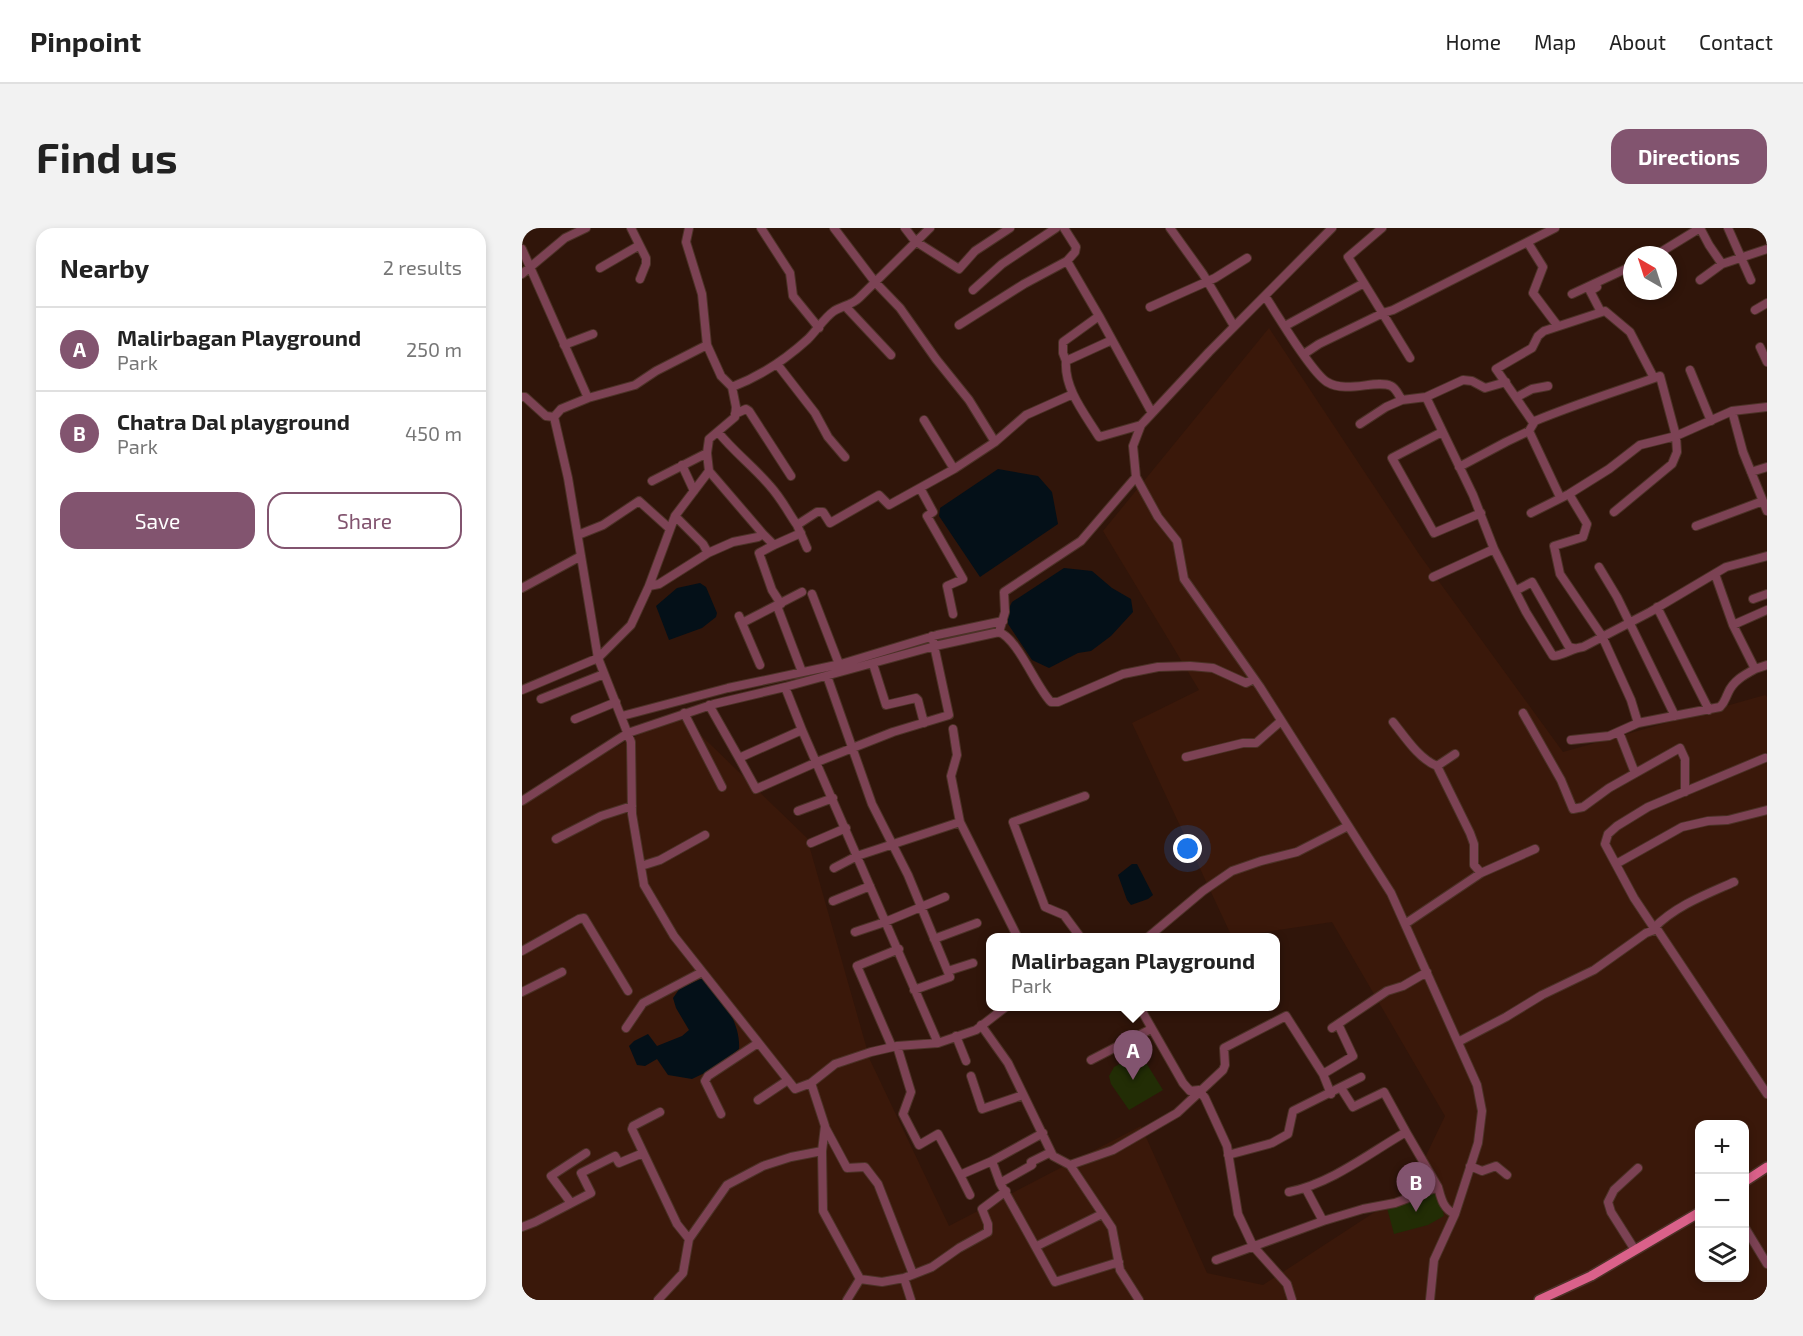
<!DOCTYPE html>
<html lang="en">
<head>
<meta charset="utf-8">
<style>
  :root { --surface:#fff; --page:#f2f2f2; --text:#222; --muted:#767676; --line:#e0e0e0; --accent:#82546f }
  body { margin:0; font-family:"Exo 2",sans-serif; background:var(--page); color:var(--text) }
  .controls { position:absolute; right:18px; bottom:18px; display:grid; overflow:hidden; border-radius:12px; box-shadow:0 3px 9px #0003 }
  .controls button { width:54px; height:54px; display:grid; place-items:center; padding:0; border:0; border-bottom:2px solid var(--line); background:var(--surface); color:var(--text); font:30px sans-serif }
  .compass { position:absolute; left:1101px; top:18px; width:54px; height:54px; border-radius:50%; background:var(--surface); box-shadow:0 3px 9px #0003; rotate:321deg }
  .you { position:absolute; left:666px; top:621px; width:21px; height:21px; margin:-15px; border:4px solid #fff; border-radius:50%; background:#1a73e8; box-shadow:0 0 0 9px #1a73e833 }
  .badge { display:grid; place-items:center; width:39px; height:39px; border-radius:50%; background:var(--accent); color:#fff; font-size:20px; font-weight:700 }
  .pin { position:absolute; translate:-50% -50px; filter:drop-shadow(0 2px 3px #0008) }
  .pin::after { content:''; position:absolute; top:32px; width:21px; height:18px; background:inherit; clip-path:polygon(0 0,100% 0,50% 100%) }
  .popup { position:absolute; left:464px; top:705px; width:294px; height:78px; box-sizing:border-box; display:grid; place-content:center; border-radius:12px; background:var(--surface); filter:drop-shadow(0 2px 4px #0005); font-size:20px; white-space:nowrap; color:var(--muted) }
  .popup b { font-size:22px; color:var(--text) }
  .popup::after { content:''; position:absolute; left:50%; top:100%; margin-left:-12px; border:12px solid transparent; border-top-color:var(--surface) }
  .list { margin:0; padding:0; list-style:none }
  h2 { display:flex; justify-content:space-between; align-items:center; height:78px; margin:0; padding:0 24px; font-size:26px }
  h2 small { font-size:20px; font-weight:400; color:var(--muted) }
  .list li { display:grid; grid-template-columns:39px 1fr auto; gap:18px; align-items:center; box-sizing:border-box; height:84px; padding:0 24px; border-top:2px solid var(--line) }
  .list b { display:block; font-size:22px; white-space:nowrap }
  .list p { margin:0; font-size:20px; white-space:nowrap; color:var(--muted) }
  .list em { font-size:20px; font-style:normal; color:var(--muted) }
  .actions { display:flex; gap:12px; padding:18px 24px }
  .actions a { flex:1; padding:14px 0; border:2px solid var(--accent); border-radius:18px; text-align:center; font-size:21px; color:var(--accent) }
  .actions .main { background:var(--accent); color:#fff }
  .icon { flex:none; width:33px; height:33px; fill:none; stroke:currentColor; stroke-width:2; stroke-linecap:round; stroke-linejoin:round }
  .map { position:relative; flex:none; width:1245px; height:1072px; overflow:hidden; border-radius:18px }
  header { display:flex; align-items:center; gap:36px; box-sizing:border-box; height:84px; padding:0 30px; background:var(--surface); border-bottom:2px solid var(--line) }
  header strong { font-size:28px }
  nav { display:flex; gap:33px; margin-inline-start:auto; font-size:21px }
  .intro { display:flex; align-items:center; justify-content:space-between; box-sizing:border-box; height:144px; padding:0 36px }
  h1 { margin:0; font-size:42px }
  .button { padding:15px 27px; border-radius:18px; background:var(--accent); color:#fff; font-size:21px; font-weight:700 }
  main { display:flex; gap:36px; padding:0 36px }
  aside { flex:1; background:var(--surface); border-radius:18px; box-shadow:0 3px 9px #0003 }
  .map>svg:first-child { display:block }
</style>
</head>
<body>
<header>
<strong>Pinpoint</strong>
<nav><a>Home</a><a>Map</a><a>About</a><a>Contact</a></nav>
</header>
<div class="intro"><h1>Find us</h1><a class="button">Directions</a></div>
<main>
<aside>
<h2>Nearby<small>2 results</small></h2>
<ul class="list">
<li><span class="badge">A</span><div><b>Malirbagan Playground</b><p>Park</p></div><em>250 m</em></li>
<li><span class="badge">B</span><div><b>Chatra Dal playground</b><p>Park</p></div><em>450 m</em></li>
</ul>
<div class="actions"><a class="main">Save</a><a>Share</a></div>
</aside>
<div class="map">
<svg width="1245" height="1072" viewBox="0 0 1245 1072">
  <rect width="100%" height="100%" fill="#30150a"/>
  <path fill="#3a180a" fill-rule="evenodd" d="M 747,100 L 897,326 L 1041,524 L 1243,467 L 1245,469 L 1245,1072 L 0,1072 L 0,571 L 156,485 L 285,610 L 348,832 L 427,998 L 619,898 L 685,1045 L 741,1057 L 888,961 L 923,888 L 810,694 L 710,709 L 610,495 L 677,462 L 581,303 ZM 1178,896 L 1222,896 L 1222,1050 L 1178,1050 Z"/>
  <path fill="#222d05" d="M 618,825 L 641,862 L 607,882 L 589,856 L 587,848 L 592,839 Z
    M 916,962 L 922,988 L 906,997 L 872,1006 L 865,980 Z"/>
  <path fill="#041018" d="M 476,241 L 516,248 L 530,264 L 536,296 L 458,349 L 417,288 L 418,280 Z
    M 542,340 L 570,343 L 590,360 L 609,371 L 611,384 L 589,408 L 569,423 L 556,425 L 527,440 L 510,432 L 486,396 L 485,384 L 490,374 Z
    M 178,355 L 184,359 L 195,385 L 194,389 L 180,400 L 147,412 L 134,378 L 155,360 Z
    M 610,636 L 615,636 L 631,667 L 626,671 L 609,677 L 605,672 L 596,647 Z
    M 181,750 C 199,767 219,795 217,821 L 195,839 L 170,851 L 146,847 L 135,831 L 123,838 L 115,837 L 107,818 L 112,813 L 126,806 L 135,818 L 160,808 L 167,802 L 154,780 L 151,770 L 158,760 Z"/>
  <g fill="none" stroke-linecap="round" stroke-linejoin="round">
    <g stroke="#4c3227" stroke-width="10">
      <path id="minor" d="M 109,0 L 124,30 L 124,36 L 118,51
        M 167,0 L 164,14 L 180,66 L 185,117 L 199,148 L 210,159 L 214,179 L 213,189 L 187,211 L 185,225 L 187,243 L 153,288 L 127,358 L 109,397 L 76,430 L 109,514 L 110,586 L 122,657 L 152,708 L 273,861 L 289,855 L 303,898 L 300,923 L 301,983 L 338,1051 L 325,1072
        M 239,0 L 268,45 L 271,68 L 297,100
        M 312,0 L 353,54 L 378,80 L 414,131 L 447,172 L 473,214
        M 383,0 L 393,13 L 437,41 L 453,23 L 488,0
        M 648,0 L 681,46 L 712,98
        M 810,0 L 687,124 L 619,197 L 611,218 L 614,249 L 636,289 L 655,313 L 662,351 L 738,459 L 869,665 L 955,857 L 960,883 L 956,915 L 933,986 L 912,1032 L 908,1072
        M 860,0 L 826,29 L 888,130
        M 1178,0 L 1187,17 L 1200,36 L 1245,21
        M 1206,0 L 1229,52
        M 1006,15 L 1021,39 L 1011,65 L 1035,97
        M 0,21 L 66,170 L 39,181 L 32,189 L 46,250 L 76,430 L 0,462
        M 1134,27 L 1178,0
        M 545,33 L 577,88 L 630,185
        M 78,40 L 116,18
        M 0,46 L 43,10 L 64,0
        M 1178,52 L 1200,36
        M 1075,59 L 1068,63 L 1079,84
        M 451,62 L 480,36 L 534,0
        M 1050,66 L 1110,38
        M 743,68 C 755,86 789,144 805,154 C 825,166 854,151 869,158 C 874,160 877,168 880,172 L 864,179 L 838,196
        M 324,79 L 369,127
        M 628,79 L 693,50 L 725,30
        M 1233,82 L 1245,75
        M 437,97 L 502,56 L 545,33 L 553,24 L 554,19 L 542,0
        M 763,98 L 842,55
        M 590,112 L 544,133 C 542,161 563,186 577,209 L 619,197
        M 42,117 L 71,106
        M 1238,119 L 1245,134
        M 782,126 L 797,116 L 861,85 L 871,82 L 1033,0
        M 544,133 L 541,125 L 541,114 L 577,88
        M 255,136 L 293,185 L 306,209 L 323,229
        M 1168,142 L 1189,193
        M 1132,150 L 1108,104 L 1083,83 L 1022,103 L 1016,108 L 1010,120 L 974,141 L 1010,193 L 1013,193 C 1054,176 1096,163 1138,148 L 1154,208 L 1210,183 L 1245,179
        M 210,159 C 239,148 263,132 286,111 C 295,102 302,90 312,83 C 320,78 330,77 337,70 L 408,0
        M 0,169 L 3,169 L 24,188 L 32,189
        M 904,169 L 951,267 L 972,321 L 1004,384 L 1031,428 C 1041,428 1050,420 1061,419 L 1128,384 L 1204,339 L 1245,328
        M 995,169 L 1010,161 L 1026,158
        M 66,170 L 113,157 L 134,143 L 185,117
        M 880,172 L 904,169 L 941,152 L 950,153 L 963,160 L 984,154
        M 1210,183 L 1221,224 L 1245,283
        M 213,186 L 224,181 L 227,183 L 269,248
        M 402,192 L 432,241
        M 1007,203 L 1038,269
        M 196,204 C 212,224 232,239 248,258 C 259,270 266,284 275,297
        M 920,204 L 870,230 L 912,305 L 959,285
        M 160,237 L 172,263
        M 937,239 L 984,214 L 1007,203 L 1013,193
        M 1229,244 L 1245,239
        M 130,253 L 185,225
        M 398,260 L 411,284 L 405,288 L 441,351 L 425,358 L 431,386
        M 1047,266 L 1065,296 L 1061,309 L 1032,318 L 1038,346 L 1080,408 L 1109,472 L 1116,495 L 1087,508 L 1049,512
        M 1009,285 L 1047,266 L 1087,241 L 1118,217 L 1154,208 L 1155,224 L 1150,236 L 1092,284
        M 153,288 L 181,316 L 186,325
        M 1174,298 L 1241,273
        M 241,306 L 252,317 L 237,325 L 250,362 L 259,376
        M 56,307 L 81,297 L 117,273 L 147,300
        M 252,317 L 279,305
        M 285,320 L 275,297 L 295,284 L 301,284 L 308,295 L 357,267 L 367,277 L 432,241 L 473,214 L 504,187 L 551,166
        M 1077,339 L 1095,369 L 1153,488
        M 1193,346 L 1211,397 L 1233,441 L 1245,437
        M 911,349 L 972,321
        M 127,358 L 137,356 L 186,325 L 211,314 L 236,309 L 241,306 L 187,243
        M 0,360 L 59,328
        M 995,362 L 1010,354 L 1047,419 L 1051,420
        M 290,366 L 317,436
        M 1231,371 L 1245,366
        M 255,378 L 280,444
        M 1135,379 L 1187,482
        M 217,388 L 238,437
        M 220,395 L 280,364
        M 1211,397 L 1245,382
        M 477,404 L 483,384 L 482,364 L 559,313 L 614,249
        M 410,408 L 427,487 L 371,504 L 295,534 L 234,561 L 217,530 L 280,502 L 416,815
        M 351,436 L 364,477 L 394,470 L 396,472 L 402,495
        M 305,448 L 350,576 L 386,647 L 428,749 L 392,762
        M 263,459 L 413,418 L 477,404 C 496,411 514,459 529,474 L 536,474 L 601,446 L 636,439 L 668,438 L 691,440 L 724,455 L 732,451
        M 19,471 L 82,446
        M 187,477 L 217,530
        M 162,485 L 200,559
        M 1001,485 L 1039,552 L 1051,581 L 1061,579 L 1087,560 L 1158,520 L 1163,531 L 1163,564
        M 100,488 L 206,460 L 319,436 L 415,407 L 481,393
        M 53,491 L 94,474
        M 871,494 C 883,509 897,531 915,538 L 933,526
        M 1116,495 L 1198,479 C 1203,474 1203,471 1206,465 C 1211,453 1222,447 1233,441
        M 431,501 L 435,527 L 429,548 L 438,594 L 496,710
        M 1097,504 L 1113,545
        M 664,529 L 721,515 L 734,515 L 759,493
        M 915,538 L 948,605 L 952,616 L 952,637 L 959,645
        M 0,573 L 106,505 L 192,476 L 263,459 L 280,502
        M 276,583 L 311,570
        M 34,611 L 79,588 L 110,578
        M 289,615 L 324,600
        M 1094,636 L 1160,599 L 1186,593 L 1206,592 L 1245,582
        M 119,638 L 138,632 L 183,607
        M 312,640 L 335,628 L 438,594
        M 1212,654 C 1185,666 1153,678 1132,700 L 1112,670 L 1083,616 L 1086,606 L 1095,598 L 1126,579 L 1243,530
        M 311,673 L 348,658
        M 883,696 L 959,645 L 1013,621
        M 333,704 L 363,694 L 423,669
        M 559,710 L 542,687 L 523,679 L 491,594 L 563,568
        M 625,710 L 681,663 L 710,643 L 739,633 L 775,624 L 826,598
        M 412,711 L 455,695
        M 0,723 L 57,691 L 62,690 L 106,763
        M 426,743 L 451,735
        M 0,764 L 40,744
        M 617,778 L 661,855 L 668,863 L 677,862 L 683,870 L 705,918 L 716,986 L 731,1018 L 765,1056 L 770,1072
        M 459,797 L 486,835 L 531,928 L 548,937 L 590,1000 L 598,1042 L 617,1072
        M 104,800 L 121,775 L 180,744
        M 810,800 L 865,763 L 881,758 L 905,744
        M 434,808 L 444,833
        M 936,814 L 984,789 L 1020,767 L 1072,742 L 1124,705 L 1135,701 L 1245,866
        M 375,818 L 389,864 L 381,886 L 397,917 L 416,906 L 438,947 L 470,933 L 521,905
        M 370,819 L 335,738 L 377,721
        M 569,832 L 629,801
        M 801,846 L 831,828 L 816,796
        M 449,848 L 460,881 L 501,867
        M 289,855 L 313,836 L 349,824 L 375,818 L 416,815 L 454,802 L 485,778
        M 819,860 L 831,879 L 862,864 L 884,904
        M 236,872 L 266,852
        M 138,884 L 111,898 L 110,901 L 155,996 L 167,1011
        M 199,886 L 183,853 L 186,848 L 236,815
        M 303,899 L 325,940 L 343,939 L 356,956 L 391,1046
        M 706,927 L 750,915 L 766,906 L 771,883 L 839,849
        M 470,933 L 478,955 L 533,1054 L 597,1034
        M 548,937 L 591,922 L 655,885 L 701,842 L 703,837 L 702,820 L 764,788 L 801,846 L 809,866
        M 948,938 L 960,943 L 974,938 L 985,947
        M 438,947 L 448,967
        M 478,955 L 510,937 L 509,934 L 529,924
        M 916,959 C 919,970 921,981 933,986
        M 784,961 L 801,993
        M 49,975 L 29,948 L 64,925
        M 1222,998 L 1245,1036
        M 0,999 L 13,994 L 69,965 L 59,945 L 93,928 L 97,935 L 121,925
        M 515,1018 L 580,986
        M 1113,1022 L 1089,984 L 1086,974 L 1092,962 L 1116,940
        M 694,1032 L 801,993 L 841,981 L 873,975 L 916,959 L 884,904 C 846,926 810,955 767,964
        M 382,1050 L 389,1072
        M 338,1051 L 360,1054 L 382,1050 L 410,1039 L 437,1020 L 466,1004 L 466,996 L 460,981 L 484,963
        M 136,1072 L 161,1045 L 167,1011 L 205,957 L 241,938 L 269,929 L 300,923"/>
    </g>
    <g stroke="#4c3227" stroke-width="12">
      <path id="major" d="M 1222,954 L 1245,939
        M 1017,1072 L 1069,1048 L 1178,984"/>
    </g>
    <use href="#minor" stroke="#7c4254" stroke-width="8"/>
    <use href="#major" stroke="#da618a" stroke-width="9"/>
  </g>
</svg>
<div class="controls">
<button>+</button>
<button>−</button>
<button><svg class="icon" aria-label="layers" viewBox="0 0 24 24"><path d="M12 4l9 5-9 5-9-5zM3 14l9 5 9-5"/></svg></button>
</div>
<svg class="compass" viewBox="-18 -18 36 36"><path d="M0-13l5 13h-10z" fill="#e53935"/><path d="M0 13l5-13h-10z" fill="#767676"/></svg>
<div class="you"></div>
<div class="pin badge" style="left:611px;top:852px">A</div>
<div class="popup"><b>Malirbagan Playground</b>Park</div>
<div class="pin badge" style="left:894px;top:984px">B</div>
</div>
</main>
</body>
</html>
